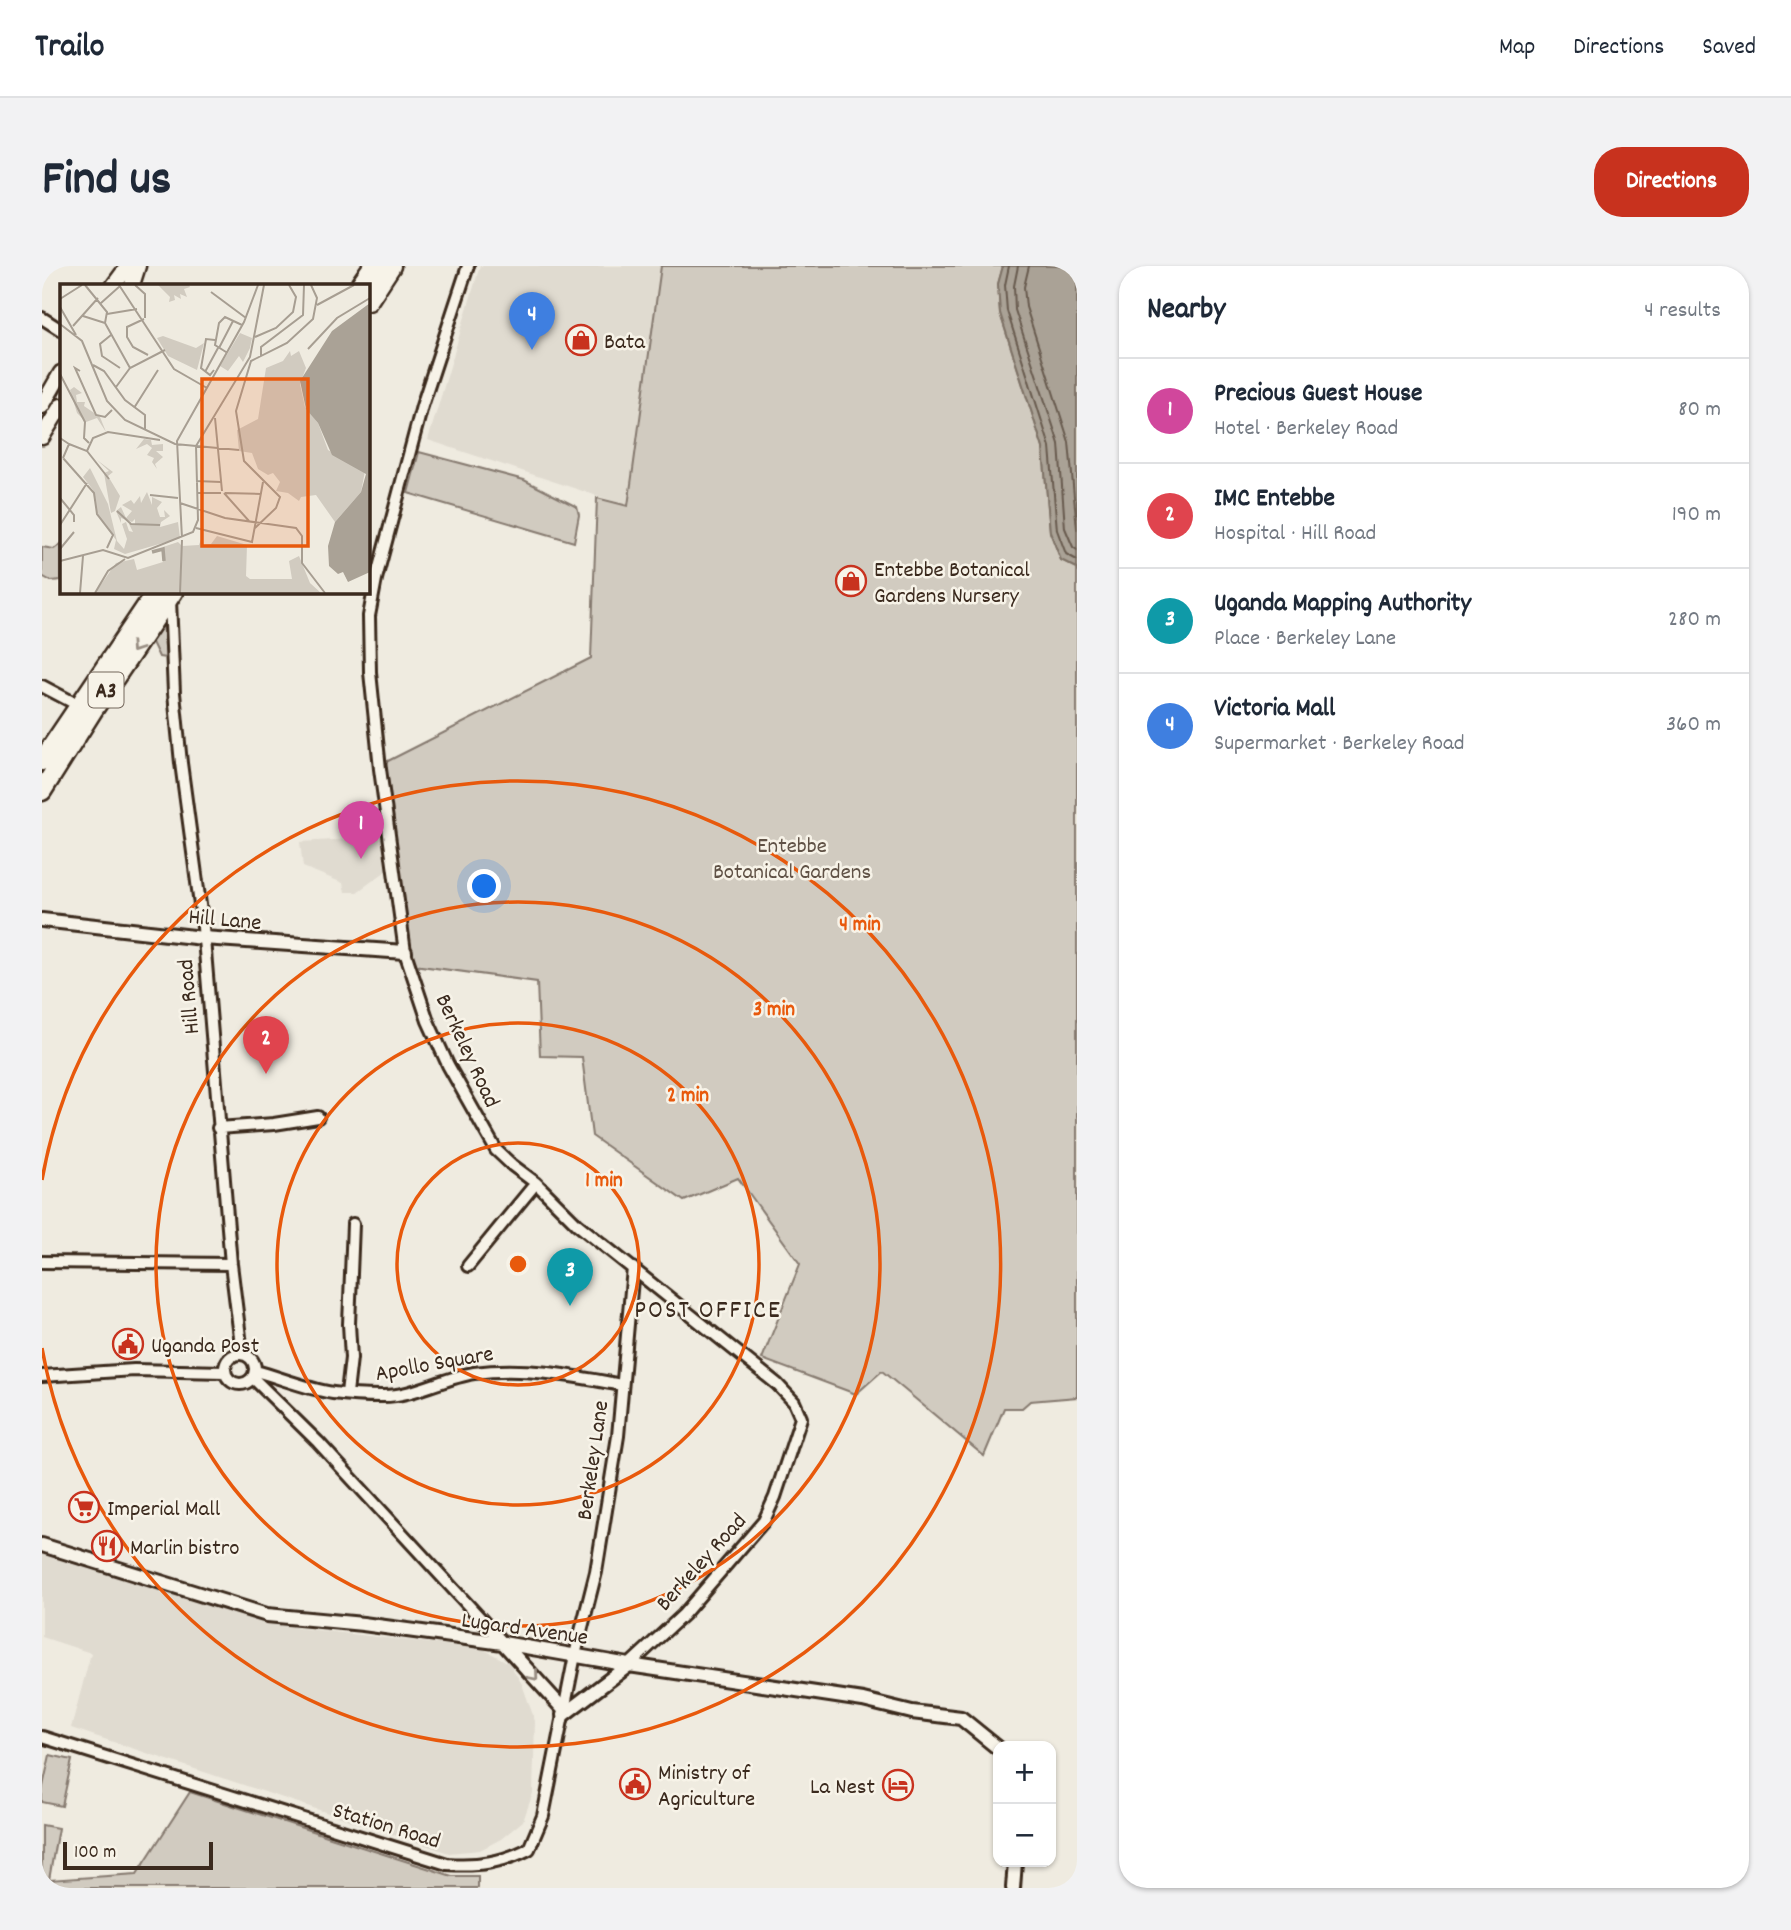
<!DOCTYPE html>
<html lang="en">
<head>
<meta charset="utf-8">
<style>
  :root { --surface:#fff; --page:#f2f2f3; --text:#1f2937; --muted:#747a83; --line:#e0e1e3; --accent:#c8321e }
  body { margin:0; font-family:Dekko,sans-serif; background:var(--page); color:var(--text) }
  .controls { position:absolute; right:21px; bottom:21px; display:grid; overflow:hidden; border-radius:14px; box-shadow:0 2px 5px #0004 }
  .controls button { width:63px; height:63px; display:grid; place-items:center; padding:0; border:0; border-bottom:2px solid var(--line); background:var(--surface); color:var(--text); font:35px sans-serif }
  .scale { position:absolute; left:21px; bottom:18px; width:150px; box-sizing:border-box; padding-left:7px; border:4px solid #3b2a1e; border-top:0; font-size:19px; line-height:24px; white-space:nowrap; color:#3b2a1e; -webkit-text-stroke:5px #f7f3e8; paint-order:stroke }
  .you { position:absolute; left:443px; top:621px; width:24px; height:24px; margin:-18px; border:5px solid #fff; border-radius:50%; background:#1a73e8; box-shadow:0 0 0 10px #1a73e833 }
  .badge { display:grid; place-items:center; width:46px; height:46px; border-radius:50%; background:var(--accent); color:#fff; font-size:23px; font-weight:700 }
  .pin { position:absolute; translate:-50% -58px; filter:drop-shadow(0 2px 4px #0008) }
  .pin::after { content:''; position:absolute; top:37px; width:24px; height:21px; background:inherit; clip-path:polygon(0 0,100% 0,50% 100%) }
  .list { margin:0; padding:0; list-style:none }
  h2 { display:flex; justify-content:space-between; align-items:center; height:91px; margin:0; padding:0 28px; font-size:30px }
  h2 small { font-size:23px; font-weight:400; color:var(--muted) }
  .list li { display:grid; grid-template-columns:46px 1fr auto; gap:21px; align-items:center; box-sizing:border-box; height:105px; padding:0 28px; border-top:2px solid var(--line) }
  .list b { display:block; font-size:26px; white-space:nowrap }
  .list p { margin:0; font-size:23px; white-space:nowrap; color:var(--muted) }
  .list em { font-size:23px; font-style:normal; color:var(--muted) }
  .map { position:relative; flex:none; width:1035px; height:1622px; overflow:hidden; border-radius:28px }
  header { display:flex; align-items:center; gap:42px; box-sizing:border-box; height:98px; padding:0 35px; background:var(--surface); border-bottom:2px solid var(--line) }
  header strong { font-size:33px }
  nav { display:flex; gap:38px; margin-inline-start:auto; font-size:24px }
  .intro { display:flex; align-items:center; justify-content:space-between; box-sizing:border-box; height:168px; padding:0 42px }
  h1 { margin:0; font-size:49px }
  .button { padding:18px 32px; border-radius:28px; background:var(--accent); color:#fff; font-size:24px; font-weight:700 }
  main { display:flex; gap:42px; padding:0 42px }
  aside { flex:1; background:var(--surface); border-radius:28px; box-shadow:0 2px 5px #0004 }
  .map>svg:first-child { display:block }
</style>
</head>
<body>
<header>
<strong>Trailo</strong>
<nav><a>Map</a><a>Directions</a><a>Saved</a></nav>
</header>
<div class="intro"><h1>Find us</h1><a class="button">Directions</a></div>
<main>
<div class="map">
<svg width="1035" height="1622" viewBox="0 0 1035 1622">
  <rect width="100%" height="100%" fill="#efebe0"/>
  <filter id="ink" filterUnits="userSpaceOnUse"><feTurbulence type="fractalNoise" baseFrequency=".0143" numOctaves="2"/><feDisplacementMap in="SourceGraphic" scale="14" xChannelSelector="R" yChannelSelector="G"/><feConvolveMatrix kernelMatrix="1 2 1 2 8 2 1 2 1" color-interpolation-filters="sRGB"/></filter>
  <g filter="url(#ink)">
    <path fill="#e0dbd0" d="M 438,0 L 619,0 L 586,240 L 386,174 Z
      M 342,571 L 347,603 L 315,626 L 303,626 L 301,617 L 261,601 L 258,576 Z
      M 0,1283 L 196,1349 L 257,1362 L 441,1383 L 467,1397 L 480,1418 L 493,1455 L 491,1527 L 481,1555 L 459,1573 L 438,1584 L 407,1587 L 29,1462 L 49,1387 L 0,1371 Z"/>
    <path fill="#d1cbc0" stroke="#867a6f" stroke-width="2" d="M 619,0 L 961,0 L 956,18 L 958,47 L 1001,182 L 1008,266 L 1019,294 L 1035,302 L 1035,1131 L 988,1135 L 980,1142 L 962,1142 L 942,1190 L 840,1105 L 814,1128 L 720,1093 L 758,998 L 696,912 L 642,935 L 550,870 L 540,791 L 498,790 L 495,716 L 365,698 L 343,509 L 344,496 L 549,392 L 555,232 L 586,240 Z
      M 377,186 L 482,214 L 535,241 L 537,249 L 532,276 L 366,227 Z
      M 19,278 L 19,314 L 9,315 L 0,310 L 0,281 L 12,283 Z
      M 114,357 L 121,358 L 124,392 L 117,391 L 106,368 Z
      M 8,1489 L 30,1494 L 20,1540 L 0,1536 L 0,1525 Z
      M 148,1526 L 410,1610 L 436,1610 L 436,1622 L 0,1622 L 0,1559 L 16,1562 L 7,1614 L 95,1608 Z"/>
    <path fill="#aaa296" stroke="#7e7266" stroke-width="2" d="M 961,0 L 1035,0 L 1035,302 L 1019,294 L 1008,266 L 1001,182 L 958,47 L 956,18 Z"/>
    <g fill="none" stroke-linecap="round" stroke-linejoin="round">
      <path stroke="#675a4e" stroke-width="2" d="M 967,0 L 963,19 L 965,45 L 1008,181 L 1015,264 L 1024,288 L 1035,294
        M 976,0 L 972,20 L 973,44 L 1017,178 L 1023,262 L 1031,281 L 1035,284
        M 987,0 L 982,21 L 984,41 L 1027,176 L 1035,263"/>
      <g stroke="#3b2a1e" stroke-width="16">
        <path id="minor" d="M 426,0 L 380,140 L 334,313 L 327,350 L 328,406 L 338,503 L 363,686 L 386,755 L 406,799 L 454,884 L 470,899 L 494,917 L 535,958 L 735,1118 L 752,1136 L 759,1152 L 733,1231 L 722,1255 L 641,1349 L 587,1399
          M 0,52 L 19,64
          M 128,334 L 132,427 L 139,497 L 161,661 L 189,998 L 200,1087
          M 0,420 L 38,440
          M 176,862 L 232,858 L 276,851
          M 0,996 L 189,998
          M 426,1000 L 494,917
          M183 1103a15 15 0 1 1 30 0a15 15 0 1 1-30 0Z
          M 214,1105 C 239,1112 265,1123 291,1127 C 306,1129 323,1130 339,1130 C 370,1131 401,1112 432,1107 C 482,1100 532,1110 580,1119
          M 0,1110 L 92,1104 L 183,1106
          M 211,1112 L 276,1176 L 461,1377
          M 305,1127 L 309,1092 L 307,1058 L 311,958
          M 0,1471 L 405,1598 C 436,1600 459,1597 487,1583 L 501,1550 L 533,1389 L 554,1306 L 576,1170 L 591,1002"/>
      </g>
      <g stroke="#3b2a1e" stroke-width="18">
        <path id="tertiary" d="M 0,654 L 161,672 L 363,686
          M 0,1279 L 225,1349 L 321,1358 L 461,1377 L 587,1399 L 821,1434 L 870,1446 L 919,1452 L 956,1482
          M 462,1378 L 522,1444
          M 521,1449 L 587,1399
          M 971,1622 L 973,1596"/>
      </g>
      <g stroke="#3b2a1e" stroke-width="19">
        <path id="secondary" d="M 72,19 L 86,0
          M 90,19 L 96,0
          M 0,140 L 19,107
          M 0,171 L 19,140"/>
      </g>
      <g stroke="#3b2a1e" stroke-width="23">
        <path id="trunk" d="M 318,19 L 331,0
          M 326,35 L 349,0
          M 0,495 L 114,326
          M 0,525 L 51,444 L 131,326"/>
      </g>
      <use href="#minor" stroke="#f7f3e8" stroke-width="10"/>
      <use href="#tertiary" stroke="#f7f3e8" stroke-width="12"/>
      <use href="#secondary" stroke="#f7f3e8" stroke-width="14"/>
      <use href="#trunk" stroke="#f7f3e8" stroke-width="18"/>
    </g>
    <defs><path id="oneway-chevron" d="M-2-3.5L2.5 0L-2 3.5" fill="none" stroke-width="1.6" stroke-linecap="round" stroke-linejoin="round" transform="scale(1.75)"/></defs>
    <g stroke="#998e83">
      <use href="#oneway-chevron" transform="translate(93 382) rotate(124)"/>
      <use href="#oneway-chevron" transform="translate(492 1410) rotate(50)"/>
    </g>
  </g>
  <g fill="none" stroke="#e8590c" stroke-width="3.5">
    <circle cx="476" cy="998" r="121"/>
    <circle cx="476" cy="998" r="241"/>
    <circle cx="476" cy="998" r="362"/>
    <path d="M0 914A483 483 0 1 1 0 1082"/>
  </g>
  <defs>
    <g id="shop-ring" transform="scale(1.575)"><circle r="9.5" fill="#f7f3e8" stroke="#c8321e" stroke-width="1.5"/><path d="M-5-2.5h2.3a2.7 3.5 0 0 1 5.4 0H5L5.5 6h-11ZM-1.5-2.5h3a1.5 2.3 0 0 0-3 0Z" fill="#c8321e"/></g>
    <g id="civic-ring" transform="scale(1.575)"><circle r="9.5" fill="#f7f3e8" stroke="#c8321e" stroke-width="1.5"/><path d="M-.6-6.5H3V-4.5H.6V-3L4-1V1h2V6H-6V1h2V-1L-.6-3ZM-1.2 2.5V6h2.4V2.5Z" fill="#c8321e"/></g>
    <g id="supermarket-ring" transform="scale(1.575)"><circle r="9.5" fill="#f7f3e8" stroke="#c8321e" stroke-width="1.5"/><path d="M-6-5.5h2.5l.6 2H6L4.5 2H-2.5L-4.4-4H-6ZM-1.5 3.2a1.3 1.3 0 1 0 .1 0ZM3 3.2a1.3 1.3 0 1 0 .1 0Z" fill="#c8321e"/></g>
    <g id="restaurant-ring" transform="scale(1.575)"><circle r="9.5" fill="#f7f3e8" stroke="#c8321e" stroke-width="1.5"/><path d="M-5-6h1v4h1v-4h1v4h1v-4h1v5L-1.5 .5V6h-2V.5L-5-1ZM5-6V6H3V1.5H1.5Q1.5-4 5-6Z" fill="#c8321e"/></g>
    <g id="hotel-ring" transform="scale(1.575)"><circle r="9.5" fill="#f7f3e8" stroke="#c8321e" stroke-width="1.5"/><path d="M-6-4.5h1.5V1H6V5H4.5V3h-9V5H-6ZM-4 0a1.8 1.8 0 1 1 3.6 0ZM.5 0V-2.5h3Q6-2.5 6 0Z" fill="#c8321e"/></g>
  </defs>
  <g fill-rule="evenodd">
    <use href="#shop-ring" x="539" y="74"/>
    <use href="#shop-ring" x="809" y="315"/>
    <use href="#civic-ring" x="86" y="1078"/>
    <use href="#supermarket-ring" x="42" y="1241"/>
    <use href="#restaurant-ring" x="65" y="1280"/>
    <use href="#civic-ring" x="593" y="1518"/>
    <use href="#hotel-ring" x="856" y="1519"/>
  </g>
  <g text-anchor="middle" stroke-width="5" stroke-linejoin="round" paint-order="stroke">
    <rect fill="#f7f3e8" stroke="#73665b" stroke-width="2" x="46.5" y="406.5" width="35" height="35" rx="5"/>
    <g font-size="21" font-weight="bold" fill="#3b2a1e">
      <text x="64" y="431">A3</text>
    </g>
    <g font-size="23" fill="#3b2a1e" stroke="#f7f3e8" text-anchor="start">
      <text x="562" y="82">Bata</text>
      <text x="832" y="310">Entebbe Botanical<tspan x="832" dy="26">Gardens Nursery</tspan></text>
      <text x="109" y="1086">Uganda Post</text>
      <text x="65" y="1249">Imperial Mall</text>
      <text x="88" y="1288">Marlin bistro</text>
      <text x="616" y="1513">Ministry of<tspan x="616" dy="26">Agriculture</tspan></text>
      <text x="833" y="1527" text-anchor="end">La Nest</text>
    </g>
    <g font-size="23" fill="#605246" stroke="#f7f3e8">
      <text x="750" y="586">Entebbe<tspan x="750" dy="26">Botanical Gardens</tspan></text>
    </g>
    <g font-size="23" fill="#3b2a1e" stroke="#f7f3e8">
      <text transform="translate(183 652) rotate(5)" y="8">Hill Lane</text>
      <text transform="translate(145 731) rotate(-95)" y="8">Hill Road</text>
      <text transform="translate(427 784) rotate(65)" y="8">Berkeley Road</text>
      <text transform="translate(392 1096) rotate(-10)" y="8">Apollo Square</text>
      <text transform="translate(549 1194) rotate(-82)" y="8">Berkeley Lane</text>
      <text transform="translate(658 1295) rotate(-48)" y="8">Berkeley Road</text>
      <text transform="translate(483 1361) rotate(8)" y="8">Lugard Avenue</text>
      <text transform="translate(345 1558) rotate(17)" y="8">Station Road</text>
    </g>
    <g font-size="26" letter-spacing="2" fill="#3b2a1e" stroke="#f7f3e8">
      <text x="666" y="1051">POST OFFICE</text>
    </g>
  </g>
  <g transform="translate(18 18)">
    <rect width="310" height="310" fill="#efebe0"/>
    <path d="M 98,1 L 129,1 L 130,3 L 124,5 L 127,13 L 120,10 L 121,15 L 114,11 L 115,16 L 109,18 L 110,13 ZM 180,49 L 192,54 L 190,64 L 183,78 L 179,72 L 168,87 L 160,82 ZM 103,52 L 136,64 L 144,59 L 137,86 L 108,72 L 97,54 ZM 230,67 L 231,72 L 239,67 L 246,84 L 240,100 L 245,123 L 258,139 L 268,166 L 305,187 L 301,208 L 275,238 L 256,211 L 241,213 L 239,217 L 228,209 L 216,207 L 220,198 L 213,189 L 208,191 L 198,185 L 192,169 L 179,167 L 177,146 L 198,135 L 206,84 L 223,77 ZM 14,103 L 22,109 L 16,111 L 17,118 L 25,118 L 24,122 L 40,133 L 46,148 L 37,134 L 26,138 L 17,129 L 10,106 ZM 84,155 L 91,156 L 92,161 L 103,160 L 103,167 L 96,167 L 103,173 L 95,180 L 97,185 L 92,178 L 94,174 L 87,171 L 92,164 L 87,160 L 76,165 ZM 37,176 L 53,188 L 48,192 L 60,212 L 55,227 L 51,229 L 44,189 L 49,187 ZM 30,184 L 48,220 L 57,257 L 64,265 L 67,255 L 62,240 L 66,238 L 69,247 L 73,248 L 69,240 L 75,240 L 75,235 L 72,238 L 61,234 L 61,239 L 56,227 L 61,223 L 66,234 L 72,227 L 62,221 L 71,216 L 74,220 L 80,212 L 81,219 L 87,208 L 92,221 L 92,213 L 102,218 L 97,224 L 100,233 L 105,233 L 104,226 L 110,232 L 101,238 L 100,243 L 118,238 L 120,254 L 65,270 L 54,265 L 56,256 L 37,230 L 33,206 L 23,193 ZM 157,252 L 187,261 L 186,292 L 190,295 L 232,295 L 229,277 L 239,272 L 250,299 L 261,309 L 35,309 L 56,279 L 74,275 L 77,286 L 103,278 L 103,263 L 118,258 L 122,262 L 139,261 L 141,255 L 143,261 L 151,260 Z" fill="#d1cbc0"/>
    <path d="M 310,19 L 310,288 L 288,298 L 283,288 L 278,290 L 269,282 L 268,262 L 275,238 L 301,208 L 306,190 L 272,171 L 258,139 L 246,125 L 240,97 L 272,47 Z" fill="#aaa296"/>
    <path fill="none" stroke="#aaa296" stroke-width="3.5" d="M 92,268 L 103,265 L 104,277"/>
    <path fill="none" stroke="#a79e92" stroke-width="2" d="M 25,1 L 47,28 L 45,39M 59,1 L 114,85 L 147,104M 75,1 L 85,10 L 85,34M 151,8 L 186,34M 0,15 L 22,1M 41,19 L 60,2M 257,21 L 294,1M 0,23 L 16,51M 47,30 L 77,25M 23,32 L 45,39M 84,35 L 67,43 L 67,53 L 73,63 L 88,71M 45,39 L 70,84M 0,40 L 22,57 L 47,117 L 65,136 L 115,160 L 179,166M 13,42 L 38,14M 51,51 L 40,60 L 42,72 L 60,84M 195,53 L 216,44 L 233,28 L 236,13 L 229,1M 159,64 L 173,37M 248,65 L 277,34 L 310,14M 166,68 L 155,61 L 159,39 L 165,33 L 182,41M 201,72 L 201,63 L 243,31 L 244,1M 33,81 L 44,87 L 65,116 L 85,131 L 85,145M 154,86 L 150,91 L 141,84 L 146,55 L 155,56M 20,87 L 15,84 L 36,131 L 45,133 L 52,126M 145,88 L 158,64M 0,90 L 25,138 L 24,154 L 29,159M 56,103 L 70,84 L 105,66M 74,124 L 98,86M 155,134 L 162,207M 0,154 L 9,160 L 3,174M 9,160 L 27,167 L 49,195M 27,167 L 33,154 L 48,148 L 100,156M 3,174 L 34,209 L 37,230 L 53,251 L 47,264M 136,197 L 161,198M 137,209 L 161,209M 164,209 L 189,237M 165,209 L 201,210M 90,211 L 118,214M 0,214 L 14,231 L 14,238M 120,219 L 165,234 L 236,244 L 242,252 L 242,279 L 265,309M 57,227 L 71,240 L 100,241M 0,241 L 27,199M 136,244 L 192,258 L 203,198M 195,244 L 216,224 L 220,213 L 184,177 L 176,127 L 191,77 L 227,59 L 253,35 L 257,14 L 251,1M 122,254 L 117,157 L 184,38 L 198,1M 0,265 L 14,248M 0,277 L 43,266 L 68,274 L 133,248 L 138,236 L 136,162 L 190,73 L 204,1M 20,309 L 23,272M 35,309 L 48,287 L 65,275M 120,309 L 122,256"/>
    <path fill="#e8590c" fill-opacity="0.15" stroke="#e8590c" stroke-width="3.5" d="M 142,95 L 248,95 L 248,262 L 142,262 Z"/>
    <rect width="310" height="310" fill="none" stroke="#3b2a1e" stroke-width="3.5"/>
  </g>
  <circle cx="476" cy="998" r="10" fill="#e8590c" stroke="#f7f3e8" stroke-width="3.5"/>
  <g font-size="21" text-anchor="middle" font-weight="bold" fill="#e8590c" stroke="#f7f3e8" stroke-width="5" stroke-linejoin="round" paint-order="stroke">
    <text x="818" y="664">4 min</text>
    <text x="732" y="749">3 min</text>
    <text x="646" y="835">2 min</text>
    <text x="562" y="920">1 min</text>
  </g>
</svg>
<div class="controls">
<button>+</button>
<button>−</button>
</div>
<div class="scale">100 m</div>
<div class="you"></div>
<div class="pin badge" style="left:319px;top:593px;background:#d1479c">1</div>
<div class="pin badge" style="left:224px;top:808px;background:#e0444e">2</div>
<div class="pin badge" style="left:528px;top:1040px;background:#0f9aa8">3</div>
<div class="pin badge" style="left:490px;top:84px;background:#3f7fe0">4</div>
</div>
<aside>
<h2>Nearby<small>4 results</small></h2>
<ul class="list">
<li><span class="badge" style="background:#d1479c">1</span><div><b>Precious Guest House</b><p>Hotel · Berkeley Road</p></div><em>80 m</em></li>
<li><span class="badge" style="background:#e0444e">2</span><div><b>IMC Entebbe</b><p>Hospital · Hill Road</p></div><em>190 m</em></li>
<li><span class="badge" style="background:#0f9aa8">3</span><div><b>Uganda Mapping Authority</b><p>Place · Berkeley Lane</p></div><em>280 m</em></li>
<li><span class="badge" style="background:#3f7fe0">4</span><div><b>Victoria Mall</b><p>Supermarket · Berkeley Road</p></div><em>360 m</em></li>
</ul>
</aside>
</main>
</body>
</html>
